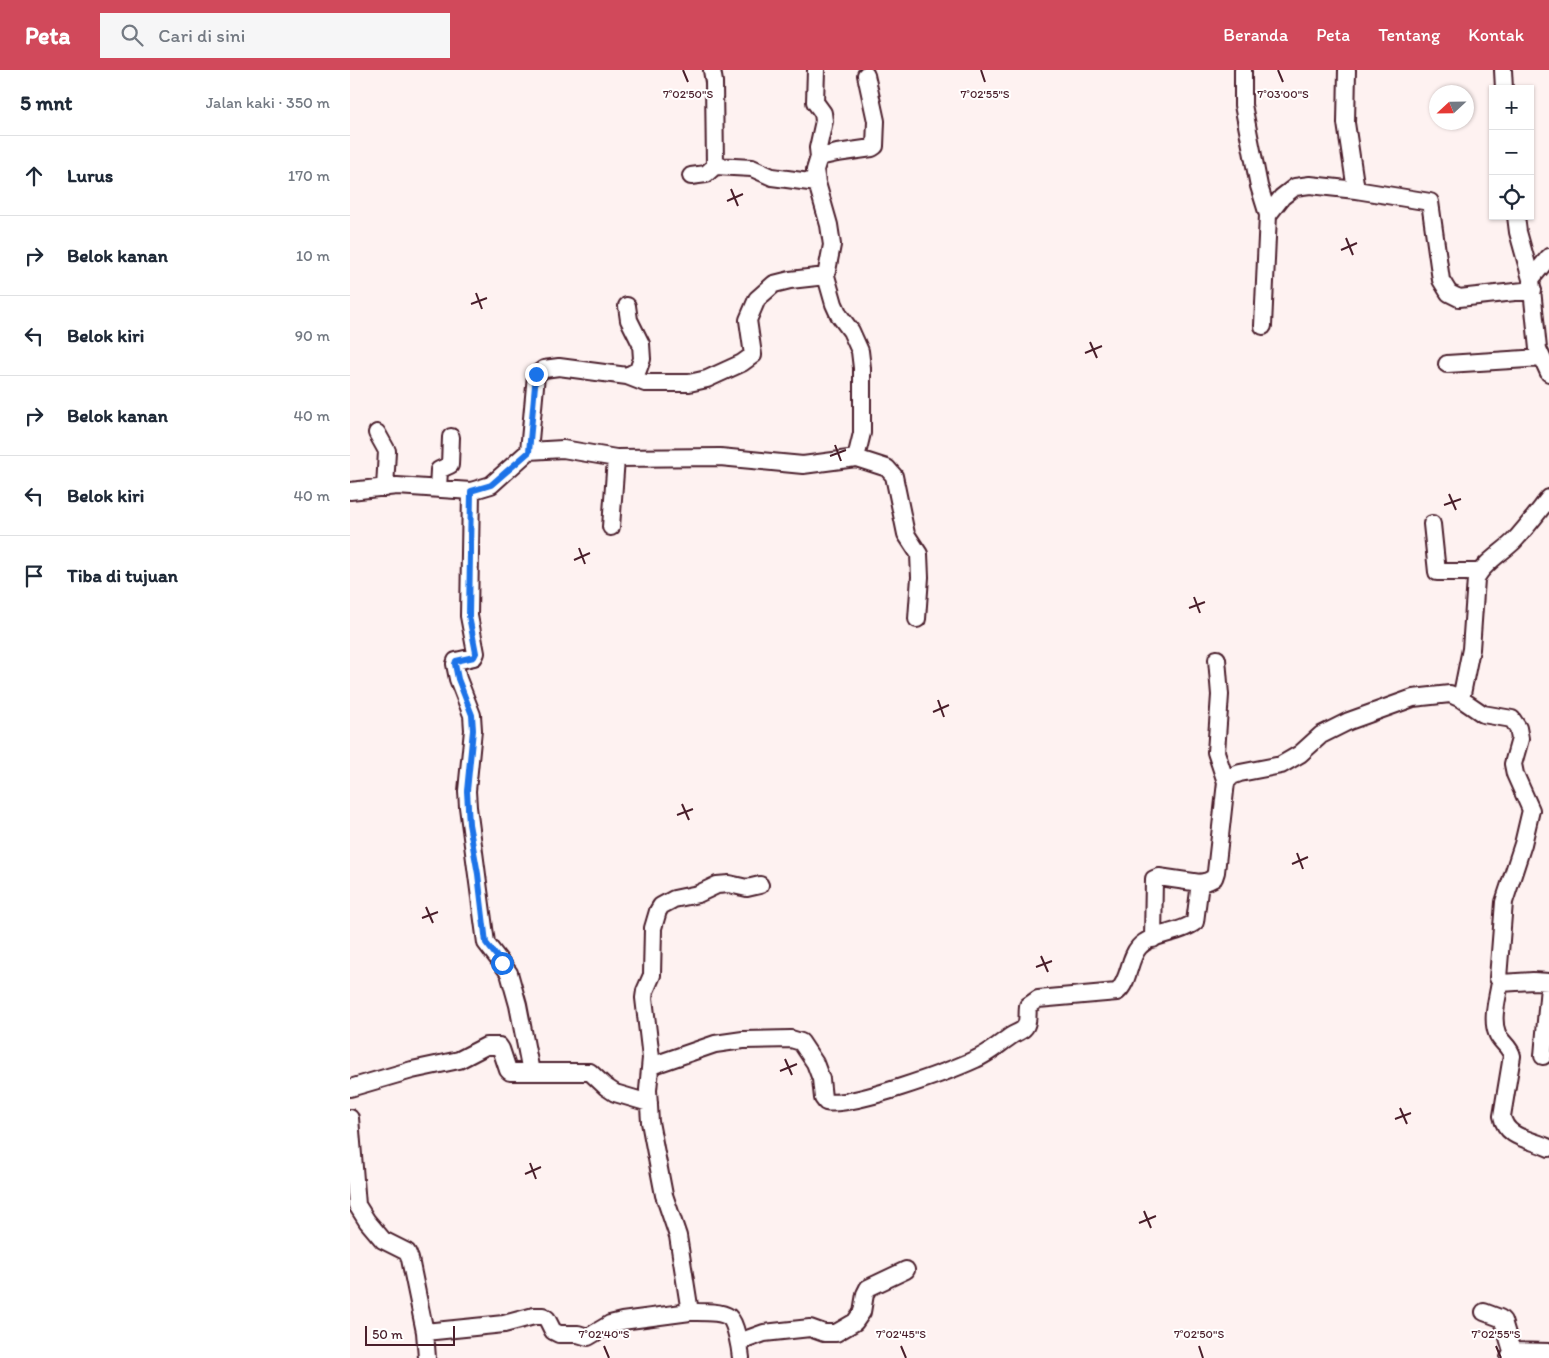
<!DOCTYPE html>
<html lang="id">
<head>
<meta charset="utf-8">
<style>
  :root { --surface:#fff; --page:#f6f6f7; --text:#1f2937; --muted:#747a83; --line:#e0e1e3; --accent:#d1495b }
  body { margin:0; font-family:Itim,sans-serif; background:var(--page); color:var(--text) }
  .controls { position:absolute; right:15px; top:15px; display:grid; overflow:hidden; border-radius:0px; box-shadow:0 1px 4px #0004 }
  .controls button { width:45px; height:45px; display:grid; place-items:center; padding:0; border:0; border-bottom:1px solid var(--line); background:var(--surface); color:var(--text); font:25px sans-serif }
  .compass { position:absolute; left:1079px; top:15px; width:45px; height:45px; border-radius:50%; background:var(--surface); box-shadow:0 1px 4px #0004; rotate:248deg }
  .scale { position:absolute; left:15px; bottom:12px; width:90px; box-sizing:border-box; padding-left:5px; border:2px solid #4a1f2b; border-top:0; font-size:14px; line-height:18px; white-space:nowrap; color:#4a1f2b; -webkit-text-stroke:4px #fff; paint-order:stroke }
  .stop { position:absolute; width:15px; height:15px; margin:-11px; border:4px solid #1a73e8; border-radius:50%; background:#fff }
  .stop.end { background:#1a73e8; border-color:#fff; box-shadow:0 1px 5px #0008 }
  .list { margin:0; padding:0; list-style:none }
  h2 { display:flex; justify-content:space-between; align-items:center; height:65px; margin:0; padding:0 20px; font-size:21px }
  h2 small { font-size:16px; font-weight:400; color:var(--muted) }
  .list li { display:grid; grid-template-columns:32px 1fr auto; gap:15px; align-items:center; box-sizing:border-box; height:80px; padding:0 20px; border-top:1px solid var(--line) }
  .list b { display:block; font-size:19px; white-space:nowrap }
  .list em { font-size:16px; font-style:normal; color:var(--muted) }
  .icon { flex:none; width:28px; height:28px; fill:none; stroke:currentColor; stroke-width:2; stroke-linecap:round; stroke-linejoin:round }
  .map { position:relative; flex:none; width:1199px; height:1288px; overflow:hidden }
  header { display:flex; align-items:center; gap:30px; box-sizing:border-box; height:70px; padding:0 25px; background:var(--accent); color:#fff }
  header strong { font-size:24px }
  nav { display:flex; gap:28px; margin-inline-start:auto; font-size:18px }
  .search { width:350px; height:45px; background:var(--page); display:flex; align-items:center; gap:12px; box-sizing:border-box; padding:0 18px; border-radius:0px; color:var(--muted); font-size:19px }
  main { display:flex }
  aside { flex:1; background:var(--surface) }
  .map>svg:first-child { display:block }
</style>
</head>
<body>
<header>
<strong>Peta</strong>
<div class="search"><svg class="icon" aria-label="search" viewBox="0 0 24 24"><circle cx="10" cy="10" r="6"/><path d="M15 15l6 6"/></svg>Cari di sini</div>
<nav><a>Beranda</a><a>Peta</a><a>Tentang</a><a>Kontak</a></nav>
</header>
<main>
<aside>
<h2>5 mnt<small>Jalan kaki · 350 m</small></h2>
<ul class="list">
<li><svg class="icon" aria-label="ahead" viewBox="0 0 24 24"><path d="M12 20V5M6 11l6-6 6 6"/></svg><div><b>Lurus</b></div><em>170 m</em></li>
<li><svg class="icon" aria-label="right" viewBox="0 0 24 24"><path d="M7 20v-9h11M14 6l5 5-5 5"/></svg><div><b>Belok kanan</b></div><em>10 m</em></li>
<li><svg class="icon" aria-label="left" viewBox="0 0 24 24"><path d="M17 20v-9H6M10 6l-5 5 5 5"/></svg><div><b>Belok kiri</b></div><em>90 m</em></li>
<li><svg class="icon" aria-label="right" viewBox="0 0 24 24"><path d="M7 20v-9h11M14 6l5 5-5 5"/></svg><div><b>Belok kanan</b></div><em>40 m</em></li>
<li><svg class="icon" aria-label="left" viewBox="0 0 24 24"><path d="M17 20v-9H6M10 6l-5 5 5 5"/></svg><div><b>Belok kiri</b></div><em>40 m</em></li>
<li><svg class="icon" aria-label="arrive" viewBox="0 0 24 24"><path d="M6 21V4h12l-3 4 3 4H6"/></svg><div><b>Tiba di tujuan</b></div></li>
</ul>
</aside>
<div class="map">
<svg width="1199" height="1288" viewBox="0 0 1199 1288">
  <rect width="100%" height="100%" fill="#fef2f1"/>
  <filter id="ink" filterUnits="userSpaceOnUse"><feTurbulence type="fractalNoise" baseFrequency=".02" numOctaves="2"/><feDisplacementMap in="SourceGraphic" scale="10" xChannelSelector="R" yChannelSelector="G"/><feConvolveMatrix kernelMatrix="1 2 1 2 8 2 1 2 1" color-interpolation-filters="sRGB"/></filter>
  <g filter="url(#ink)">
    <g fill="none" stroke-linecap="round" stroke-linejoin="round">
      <g stroke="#4a1f2b" stroke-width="20">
        <path id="minor" d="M 362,0 L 364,12 L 365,96
          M 466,0 L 465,32 L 473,43 L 474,51 L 468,78 L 469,87 L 465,100 L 467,113 L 479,155 L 482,175 L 476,206 L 484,234 L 489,245 L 501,261 L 510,281 L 512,298 L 512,363 L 506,388
          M 893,0 L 893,35 L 909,116 L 918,145
          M 997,0 L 996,53 L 1006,120
          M 1153,0 L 1154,19
          M 469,87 L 487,83 L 522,78 L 525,76 L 526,51 L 516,5
          M 341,106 L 356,104 L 365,96 L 402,98 L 422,107 L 467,113
          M 1166,146 L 1168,162 L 1181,209
          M 1199,187 L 1181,209 L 1188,279 L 1199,303
          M 277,236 L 279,250 L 291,274 L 292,289 L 288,300 L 277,306
          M 913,256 L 918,145 L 932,127 L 945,117 L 960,115 L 1006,120 L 1080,132 L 1091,210 L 1099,223 L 1109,228 L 1183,220
          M 1097,294 L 1192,288
          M 27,363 L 37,381 L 35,418
          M 179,381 L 213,379 L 266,388 L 370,387 L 453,395 L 506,388 L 537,398 L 544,406 L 556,464 L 569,484 L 570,507 L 567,549
          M 88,418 L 89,400 L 100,395 L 101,367
          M 0,421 L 47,416 L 121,421 L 141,415 L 179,381 L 186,305 L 194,299 L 209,297 L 277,306 L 295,313 L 339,313 L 357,309 L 392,293 L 403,285 L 398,250 L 407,229 L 424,214 L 440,210 L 476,206
          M 121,421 L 119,546 L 126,583 L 124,587 L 106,591 L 105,594 L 108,609 L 122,645 L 123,660 L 117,721 L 118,737 L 136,873 L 159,903 L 168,935 L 181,1002
          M 1082,454 L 1087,502 L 1128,502
          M 261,457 L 266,388
          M 867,589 L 870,625 L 866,682 L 876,712
          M 1111,629 L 1121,579 L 1126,509 C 1131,495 1153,482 1164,471 C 1177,457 1188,442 1199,428
          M 803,869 L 804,809 L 809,807 L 850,813
          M 1150,912 C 1148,927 1141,948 1147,963 C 1150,972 1160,976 1162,986 L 1152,1046 C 1156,1069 1182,1069 1199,1078
          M 1193,986 L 1199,916
          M 301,996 L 365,974 L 393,970 L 441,969 L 451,972 L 465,993 L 471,1009 L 473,1028 L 476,1032 C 500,1038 600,1001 626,989 C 640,983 649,974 661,966 C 665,963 671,962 674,958 C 679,953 677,943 678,936 L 688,929 L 767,922 C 780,911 778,889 789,877 C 801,863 830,864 845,852 L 850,813 L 858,811 L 864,808 L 866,802 L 876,712 L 882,706 L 890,703 L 931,695 L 950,684 L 971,665 L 999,651 L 1063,628 L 1100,624 L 1111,629 L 1133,644 L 1162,649 L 1168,658 L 1170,669 L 1163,694 L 1165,704 L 1181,740 L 1173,774 L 1154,832 L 1148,908 L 1151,913 L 1183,911 L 1199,912
          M 0,1018 L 62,1000 L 109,990 L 136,976 L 149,976 L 151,979 L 158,1000 L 160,1002 L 240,1002 L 256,1017 L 265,1023 L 299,1033
          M 0,1048 L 7,1135 L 17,1151 L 33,1170 L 57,1182 L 60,1189 L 75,1262 L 77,1288
          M 1134,1242 L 1150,1248 L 1153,1251 L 1162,1281
          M 75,1262 L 154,1254 L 184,1246 L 193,1246 L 197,1249 L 203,1261 L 209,1264 L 228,1264 L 238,1267 L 260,1254 L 272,1251 L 340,1242
          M 389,1272 L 414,1263 L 460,1258 L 474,1263 L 486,1263 L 505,1252 L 512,1242 L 515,1224 L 518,1218 L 556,1200
          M 391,1288 C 390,1278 386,1253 379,1247 C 371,1241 349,1242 340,1242 L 328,1166 L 314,1125 L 300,1052 L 298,1020 L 301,988 L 294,928 L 295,921 L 302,905 L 303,858 L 308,841 L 311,836 L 324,829 L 348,824 L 367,815 L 379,814 L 397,818 L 410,815
          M 1159,1288 L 1162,1281 L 1199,1282"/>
      </g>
      <use href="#minor" stroke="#fff" stroke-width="16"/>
    </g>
  </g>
  <g fill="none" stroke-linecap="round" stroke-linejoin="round" filter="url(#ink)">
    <path stroke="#1a73e8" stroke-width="6" d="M 152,893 L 136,873 L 128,804 L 119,754 L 117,721 L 123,660 L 122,645 L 108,609 L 105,594 L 106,591 L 124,587 L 126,583 L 119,546 L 121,421 L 141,415 L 179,382 L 186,304"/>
  </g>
  <path fill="none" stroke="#4a1f2b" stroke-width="2" d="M 333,0 L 338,12M 631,0 L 635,12M 928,0 L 933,12M 381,119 L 388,136M 377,131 L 393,124M 996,168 L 1003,185M 991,180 L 1007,173M 126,223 L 132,239M 121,234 L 137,228M 740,272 L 747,288M 735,283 L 752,276M 485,375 L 491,391M 480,386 L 496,380M 1099,424 L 1106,440M 1094,435 L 1111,429M 229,478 L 235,494M 224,490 L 240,483M 844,527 L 850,543M 839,538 L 855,532M 588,630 L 594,647M 583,642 L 599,635M 332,734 L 339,750M 327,745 L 343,739M 947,783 L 953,799M 942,794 L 958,787M 76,837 L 83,853M 72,848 L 88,842M 691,886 L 698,902M 686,897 L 702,891M 435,989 L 442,1005M 430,1001 L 447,994M 1050,1038 L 1057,1054M 1045,1049 L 1061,1043M 180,1093 L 186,1109M 175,1104 L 191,1097M 794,1141 L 801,1158M 789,1153 L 806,1146M 254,1276 L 259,1288M 551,1276 L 556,1288M 849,1276 L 853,1288M 1146,1276 L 1151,1288"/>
  <g font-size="12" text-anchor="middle" fill="#4a1f2b" stroke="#fff" stroke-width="4" stroke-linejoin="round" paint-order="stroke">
    <text x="338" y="28">7°02'50"S</text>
    <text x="635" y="28">7°02'55"S</text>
    <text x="933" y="28">7°03'00"S</text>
    <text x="254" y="1268">7°02'40"S</text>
    <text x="551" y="1268">7°02'45"S</text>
    <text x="849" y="1268">7°02'50"S</text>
    <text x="1146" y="1268">7°02'55"S</text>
  </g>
</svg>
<div class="controls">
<button>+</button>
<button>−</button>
<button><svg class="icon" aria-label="locate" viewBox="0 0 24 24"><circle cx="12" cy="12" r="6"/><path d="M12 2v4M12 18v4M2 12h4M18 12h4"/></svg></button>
</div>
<svg class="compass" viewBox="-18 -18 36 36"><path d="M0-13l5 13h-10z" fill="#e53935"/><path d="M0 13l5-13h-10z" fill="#747a83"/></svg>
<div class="scale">50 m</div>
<div class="stop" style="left:152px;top:893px"></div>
<div class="stop end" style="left:186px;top:304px"></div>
</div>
</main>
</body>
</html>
